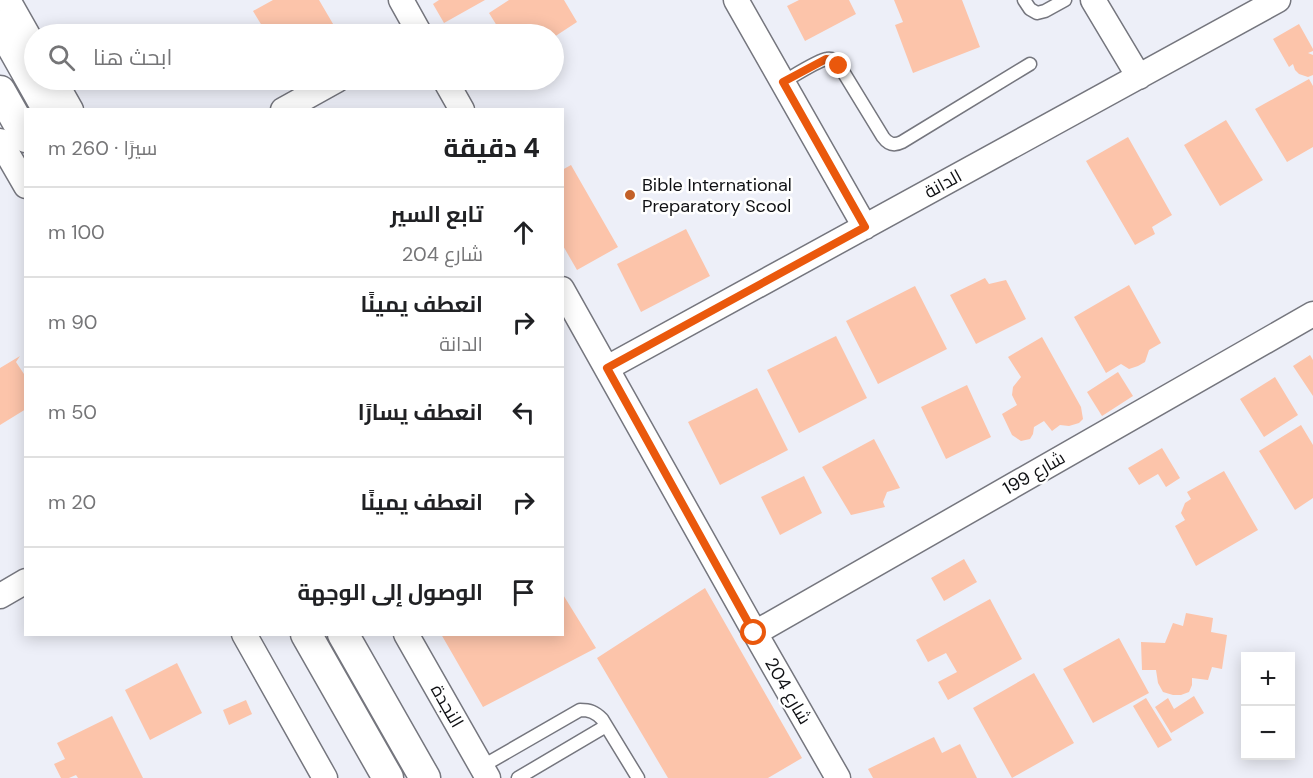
<!DOCTYPE html>
<html lang="ar">
<head>
<meta charset="utf-8">
<style>
  :root { --surface:#fff; --page:#f6f6f6; --text:#202124; --muted:#757577; --line:#e0e0e0 }
  body { margin:0; font-family:"DM Sans",Cairo,sans-serif; background:var(--page); color:var(--text); direction:rtl }
  .controls { position:absolute; right:18px; bottom:18px; display:grid; overflow:hidden; border-radius:0px; box-shadow:0 3px 15px #0003 }
  .controls button { width:54px; height:54px; display:grid; place-items:center; padding:0; border:0; border-bottom:2px solid var(--line); background:var(--surface); color:var(--text); font:30px sans-serif }
  .stop { position:absolute; width:18px; height:18px; margin:-14px; border:4px solid #ea580c; border-radius:50%; background:#fff }
  .stop.end { background:#ea580c; border-color:#fff; box-shadow:0 2px 6px #0008 }
  .list { margin:0; padding:0; list-style:none }
  h2 { display:flex; justify-content:space-between; align-items:center; height:78px; margin:0; padding:0 24px; font-size:26px }
  h2 small { font-size:20px; font-weight:400; color:var(--muted) }
  .list li { display:grid; grid-template-columns:39px 1fr auto; gap:18px; align-items:center; box-sizing:border-box; height:90px; padding:0 24px; border-top:2px solid var(--line) }
  .list b { display:block; font-size:22px; white-space:nowrap }
  .list p { margin:0; font-size:20px; white-space:nowrap; color:var(--muted) }
  .list em { font-size:20px; font-style:normal; color:var(--muted) }
  .icon { flex:none; width:33px; height:33px; fill:none; stroke:currentColor; stroke-width:2; stroke-linecap:round; stroke-linejoin:round }
  .map { position:relative; flex:none; width:1313px; height:778px; overflow:hidden; direction:ltr }
  .search { position:absolute; background:var(--surface); box-shadow:0 3px 15px #0003; left:24px; top:24px; width:540px; height:66px; display:flex; align-items:center; gap:15px; box-sizing:border-box; padding:0 21px; border-radius:33px; color:var(--muted); font-size:22px }
  .panel { position:absolute; background:var(--surface); box-shadow:0 3px 15px #0003; left:24px; top:108px; width:540px; height:528px; border-radius:0px; direction:rtl }
  .map>svg:first-child { display:block }
</style>
</head>
<body>
<div class="map">
<svg width="1313" height="778" viewBox="0 0 1313 778">
  <rect width="100%" height="100%" fill="#edeff8"/>
  <path fill="#fcc4aa" d="M 273,0 L 319,0 L 336,29 L 328,34 L 267,34 L 253,11 Z
    M 439,0 L 485,0 L 444,23 L 433,4 Z
    M 509,0 L 564,0 L 577,22 L 554,37 L 554,34 L 502,34 L 489,13 Z
    M 799,0 L 849,0 L 856,14 L 805,41 L 787,6 Z
    M 894,0 L 962,0 L 980,47 L 913,73 L 895,25 L 903,22 Z
    M 1299,24 L 1313,49 L 1313,51 L 1308,53 L 1313,55 L 1313,75 L 1308,77 L 1299,74 L 1295,70 L 1293,64 L 1289,67 L 1273,39 Z
    M 1309,79 L 1313,86 L 1313,147 L 1287,162 L 1255,109 Z
    M 1226,120 L 1263,180 L 1220,206 L 1184,145 Z
    M 1128,137 L 1172,215 L 1152,227 L 1155,234 L 1135,245 L 1086,161 Z
    M 571,165 L 618,247 L 577,270 L 562,244 L 562,170 Z
    M 686,229 L 710,276 L 641,312 L 617,264 Z
    M 985,278 L 989,284 L 1006,280 L 1026,319 L 976,344 L 950,295 Z
    M 1129,285 L 1161,343 L 1149,350 L 1145,362 L 1138,366 L 1129,369 L 1121,364 L 1106,373 L 1074,317 Z
    M 915,286 L 947,349 L 878,384 L 846,321 Z
    M 836,336 L 867,398 L 799,433 L 767,370 Z
    M 1042,337 L 1081,407 L 1083,419 L 1079,423 L 1069,426 L 1060,425 L 1052,431 L 1044,421 L 1034,427 L 1033,434 L 1030,439 L 1021,441 L 1012,435 L 1002,414 L 1017,405 L 1012,395 L 1013,387 L 1021,377 L 1008,357 Z
    M 1310,355 L 1313,360 L 1313,396 L 1293,366 Z
    M 20,356 L 16,362 L 26,377 L 26,409 L 0,425 L 0,368 Z
    M 1118,372 L 1133,396 L 1102,416 L 1087,392 Z
    M 1275,377 L 1298,415 L 1264,437 L 1240,399 Z
    M 967,385 L 991,437 L 946,459 L 921,407 Z
    M 757,388 L 788,450 L 720,485 L 688,422 Z
    M 1301,425 L 1313,445 L 1313,498 L 1295,510 L 1259,451 Z
    M 874,439 L 900,488 L 887,492 L 883,502 L 885,507 L 851,515 L 822,467 Z
    M 1162,448 L 1180,478 L 1166,487 L 1158,474 L 1139,485 L 1128,468 Z
    M 1224,471 L 1258,530 L 1196,566 L 1175,526 L 1185,520 L 1181,513 L 1185,503 L 1191,499 L 1187,492 Z
    M 804,476 L 822,513 L 780,535 L 761,497 Z
    M 964,559 L 977,582 L 944,601 L 931,578 Z
    M 705,588 L 802,758 L 768,778 L 668,778 L 597,658 Z
    M 562,593 L 596,648 L 483,707 L 441,634 L 562,634 Z
    M 990,599 L 1022,659 L 948,700 L 938,682 L 957,672 L 946,653 L 928,662 L 916,640 Z
    M 1186,613 L 1213,618 L 1211,632 L 1227,635 L 1222,669 L 1212,667 L 1208,680 L 1192,678 L 1192,685 L 1189,692 L 1181,695 L 1173,695 L 1163,692 L 1158,683 L 1156,670 L 1142,670 L 1141,642 L 1165,643 L 1173,623 L 1183,626 Z
    M 1119,638 L 1149,693 L 1093,723 L 1063,669 Z
    M 177,663 L 202,713 L 150,740 L 125,690 Z
    M 1034,673 L 1074,743 L 1012,778 L 973,708 Z
    M 1194,696 L 1204,713 L 1171,733 L 1155,707 L 1168,698 L 1174,709 Z
    M 1146,698 L 1172,740 L 1158,748 L 1133,706 Z
    M 246,700 L 252,714 L 229,725 L 223,710 Z
    M 112,716 L 143,778 L 78,778 L 76,775 L 69,778 L 61,778 L 54,764 L 65,759 L 57,743 Z
    M 934,737 L 942,753 L 960,744 L 977,778 L 873,778 L 868,769 Z"/>
  <g fill="none" stroke-linecap="round" stroke-linejoin="round">
    <g stroke="#75767e" stroke-width="15">
      <path id="service" d="M 1024,0 L 1030,9 L 1037,13 L 1045,11 L 1065,0
        M 783,82 C 792,77 818,60 827,59 C 833,58 836,61 839,65 L 883,137 C 888,144 894,146 902,142 L 1030,64
        M 481,767 L 580,710 C 590,710 595,712 602,719 L 638,778
        M 518,778 L 606,726"/>
    </g>
    <g stroke="#75767e" stroke-width="27">
      <path id="minor" d="M 8,0 L 34,46
        M 401,0 L 420,34
        M 736,0 L 865,227
        M 1093,0 L 1139,77
        M 54,80 L 71,110
        M 445,80 L 462,110
        M 283,110 L 337,80
        M 0,141 L 26,186
        M 562,289 L 755,633 L 838,778
        M 607,368 L 1278,0
        M 0,596 L 26,581
        M 755,633 L 1313,314
        M 244,634 L 325,778
        M 406,634 L 488,778"/>
    </g>
    <g stroke="#75767e" stroke-width="33">
      <path id="tertiary" d="M 0,25 L 48,110
        M 0,91 L 26,137
        M 306,634 L 388,778
        M 343,634 L 425,778"/>
    </g>
    <use href="#service" stroke="#fff" stroke-width="12"/>
    <use href="#minor" stroke="#fff" stroke-width="24"/>
    <use href="#tertiary" stroke="#fff" stroke-width="30"/>
  </g>
  <g fill="none" stroke-linecap="round" stroke-linejoin="round">
    <path stroke="#ea580c" stroke-width="8" d="M 754,633 L 607,368 L 865,227 L 783,82 L 826,59 L 834,60 L 839,66"/>
  </g>
  <circle fill="#c36028" stroke="#fff" stroke-width="2" cx="630" cy="195" r="6"/>
  <g text-anchor="middle" stroke-width="5" stroke-linejoin="round" paint-order="stroke">
    <g font-size="18" fill="#0f1013" stroke="#fff">
      <text transform="translate(943 184) rotate(-29)" y="6">الدانة</text>
      <text transform="translate(1034 473) rotate(-30)" y="6">شارع 199</text>
      <text transform="translate(788 691) rotate(60)" y="6">شارع 204</text>
      <text transform="translate(447 706) rotate(60)" y="6">النجدة</text>
    </g>
    <g font-size="18" fill="#0f1013" stroke="#fff" text-anchor="start">
      <text x="642" y="191">Bible International<tspan x="642" dy="21">Preparatory Scool</tspan></text>
    </g>
  </g>
</svg>
<div class="controls">
<button>+</button>
<button>−</button>
</div>
<div class="stop" style="left:754px;top:633px"></div>
<div class="stop end" style="left:839px;top:66px"></div>
<div class="search"><svg class="icon" aria-label="search" viewBox="0 0 24 24"><circle cx="10" cy="10" r="6"/><path d="M15 15l6 6"/></svg>ابحث هنا</div>
<section class="panel">
<h2>4 دقيقة<small>سيرًا · 260 m</small></h2>
<ul class="list">
<li><svg class="icon" aria-label="ahead" viewBox="0 0 24 24"><path d="M12 20V5M6 11l6-6 6 6"/></svg><div><b>تابع السير</b><p>شارع 204</p></div><em>100 m</em></li>
<li><svg class="icon" aria-label="right" viewBox="0 0 24 24"><path d="M7 20v-9h11M14 6l5 5-5 5"/></svg><div><b>انعطف يمينًا</b><p>الدانة</p></div><em>90 m</em></li>
<li><svg class="icon" aria-label="left" viewBox="0 0 24 24"><path d="M17 20v-9H6M10 6l-5 5 5 5"/></svg><div><b>انعطف يسارًا</b></div><em>50 m</em></li>
<li><svg class="icon" aria-label="right" viewBox="0 0 24 24"><path d="M7 20v-9h11M14 6l5 5-5 5"/></svg><div><b>انعطف يمينًا</b></div><em>20 m</em></li>
<li><svg class="icon" aria-label="arrive" viewBox="0 0 24 24"><path d="M6 21V4h12l-3 4 3 4H6"/></svg><div><b>الوصول إلى الوجهة</b></div></li>
</ul>
</section>
</div>
</body>
</html>
